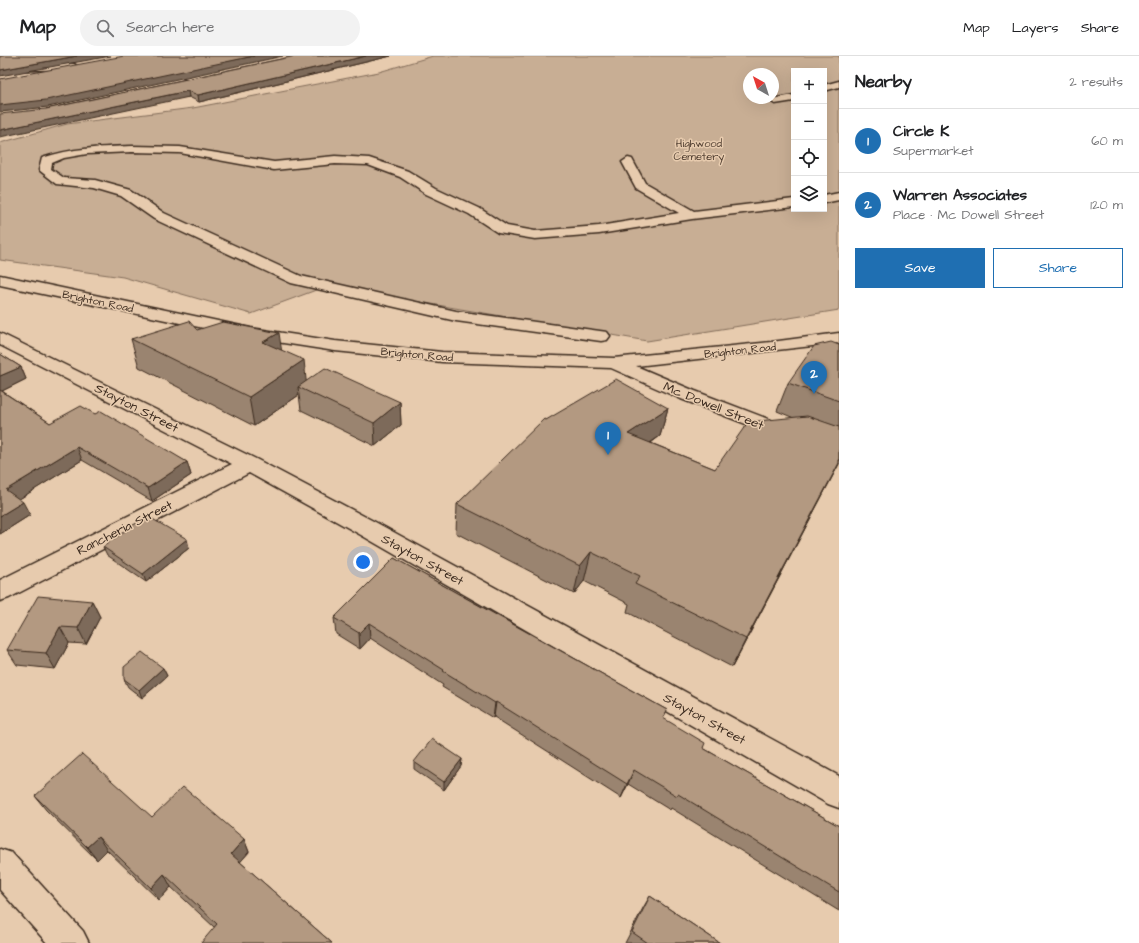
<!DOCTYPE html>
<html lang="en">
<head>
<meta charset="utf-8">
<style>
  :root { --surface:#fff; --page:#f2f2f2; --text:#202124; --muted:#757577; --line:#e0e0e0; --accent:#1f6fb2 }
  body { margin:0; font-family:"Architects Daughter",sans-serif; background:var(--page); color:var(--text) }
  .controls { position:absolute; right:12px; top:12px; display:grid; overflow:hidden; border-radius:0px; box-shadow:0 4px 16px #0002 }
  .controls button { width:36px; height:36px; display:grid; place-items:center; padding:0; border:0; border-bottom:1px solid var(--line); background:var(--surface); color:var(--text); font:20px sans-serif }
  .compass { position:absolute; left:743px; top:12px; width:36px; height:36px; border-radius:50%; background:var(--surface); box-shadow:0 4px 16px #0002; rotate:321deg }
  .you { position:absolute; left:363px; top:506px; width:14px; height:14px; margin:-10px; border:3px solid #fff; border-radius:50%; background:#1a73e8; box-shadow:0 0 0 6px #1a73e833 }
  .badge { display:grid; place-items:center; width:26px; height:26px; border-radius:50%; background:var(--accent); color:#fff; font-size:13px; font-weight:700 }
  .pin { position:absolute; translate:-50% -33px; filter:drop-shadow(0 1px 2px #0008) }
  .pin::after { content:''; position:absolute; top:21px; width:14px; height:12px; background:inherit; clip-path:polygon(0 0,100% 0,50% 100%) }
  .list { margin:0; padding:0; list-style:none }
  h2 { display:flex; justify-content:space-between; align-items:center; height:52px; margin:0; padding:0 16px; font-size:17px }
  h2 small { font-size:13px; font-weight:400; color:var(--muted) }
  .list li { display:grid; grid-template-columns:26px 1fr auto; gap:12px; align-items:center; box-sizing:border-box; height:64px; padding:0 16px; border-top:1px solid var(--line) }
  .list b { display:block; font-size:15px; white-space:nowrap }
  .list p { margin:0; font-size:13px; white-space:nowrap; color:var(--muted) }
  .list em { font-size:13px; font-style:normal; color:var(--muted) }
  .actions { display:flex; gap:8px; padding:12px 16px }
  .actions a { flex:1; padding:9px 0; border:1px solid var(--accent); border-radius:0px; text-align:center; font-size:14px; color:var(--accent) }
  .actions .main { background:var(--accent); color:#fff }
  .icon { flex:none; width:22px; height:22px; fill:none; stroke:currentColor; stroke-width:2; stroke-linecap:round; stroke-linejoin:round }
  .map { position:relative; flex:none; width:839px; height:887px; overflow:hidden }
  header { display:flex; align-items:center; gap:24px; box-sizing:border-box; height:56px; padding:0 20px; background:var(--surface); border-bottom:1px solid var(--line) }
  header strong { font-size:19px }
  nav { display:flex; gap:22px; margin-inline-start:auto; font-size:14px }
  .search { width:280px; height:36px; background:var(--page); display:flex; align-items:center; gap:10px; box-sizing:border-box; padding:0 14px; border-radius:22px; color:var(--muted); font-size:15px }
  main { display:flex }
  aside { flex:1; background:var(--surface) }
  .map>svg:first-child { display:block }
</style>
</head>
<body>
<header>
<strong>Map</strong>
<div class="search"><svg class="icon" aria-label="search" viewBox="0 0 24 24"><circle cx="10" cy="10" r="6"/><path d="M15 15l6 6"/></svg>Search here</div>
<nav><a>Map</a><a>Layers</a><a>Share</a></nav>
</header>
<main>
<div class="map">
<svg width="839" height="887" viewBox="0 0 839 887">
  <rect width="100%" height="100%" fill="#e7cbae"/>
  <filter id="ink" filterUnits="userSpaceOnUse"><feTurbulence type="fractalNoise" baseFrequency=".025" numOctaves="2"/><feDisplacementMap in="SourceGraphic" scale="8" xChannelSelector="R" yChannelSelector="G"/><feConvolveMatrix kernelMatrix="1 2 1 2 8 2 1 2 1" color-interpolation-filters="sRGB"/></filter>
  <g filter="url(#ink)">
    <path fill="#c8ae94" stroke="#826c59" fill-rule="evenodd" d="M 433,0 L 839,0 L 839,254 L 647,285 L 327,230 L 251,258 L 123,221 L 0,204 L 0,87 L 67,68 L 193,52 L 379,16 ZM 794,15 L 824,15 L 824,153 L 794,153 ZM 749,18 L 773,18 L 773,42 L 749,42 Z"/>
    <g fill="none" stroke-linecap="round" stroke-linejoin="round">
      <g stroke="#3b2a1e" stroke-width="3">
        <path id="minor" d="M 74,8 L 79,11 L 77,13 L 0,15 L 0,9 Z
          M 839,25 L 839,31 L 824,35 L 824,29 Z
          M 794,39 L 794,45 L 775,48 L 770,45 L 771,43 Z
          M 132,90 L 180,91 L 274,106 L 335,100 L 369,102 L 408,115 L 436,132 L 479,152 L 507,170 L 535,175 L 599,170 L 679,157 L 636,132 L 622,106 L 628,102 L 632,103 L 645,127 L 694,155 L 794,143 L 794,151 L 692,163 L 599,178 L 535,183 L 498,177 L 469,158 L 426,138 L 400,121 L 368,109 L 335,108 L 274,114 L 180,97 L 132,96 L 87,98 L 64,102 L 52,107 L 51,113 L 64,122 L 95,124 L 131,134 L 164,157 L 301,220 L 456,255 L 607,276 L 610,280 L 607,284 L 601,285 L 456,265 L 291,227 L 154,163 L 121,140 L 94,132 L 57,128 L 39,114 L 42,102 C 71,92 101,91 132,90 Z
          M 839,136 L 839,144 L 824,147 L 824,139 Z
          M 0,219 L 251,272 L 335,285 L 442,296 L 614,302 L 771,286 L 839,277 L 839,287 L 636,310 L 695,335 L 839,390 L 839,404 L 681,343 L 611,312 L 442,306 L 335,295 L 251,282 L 0,229 Z
          M 0,277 L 256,403 L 377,467 L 839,720 L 839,752 L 828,748 L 361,479 L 249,417 L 9,542 L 0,545 L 0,524 L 232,408 L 0,289 Z
          M 0,793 L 12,797 L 83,875 L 89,887 L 47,887 L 0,834 Z"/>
      </g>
      <use href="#minor" fill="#e7cbae" fill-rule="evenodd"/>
    </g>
    <path fill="#9a846f" stroke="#3b2a1e" d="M 295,0 L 391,0 L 199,46 L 189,41 L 46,53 Z
      M 197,274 L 281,295 L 306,325 L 400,346 L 401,369 L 375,390 L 301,354 L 299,339 L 254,370 L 139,311 L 131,283 Z
      M 839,289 L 839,408 L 732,611 L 627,556 L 629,548 L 584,525 L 574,538 L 456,477 L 457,448 L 546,364 L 668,352 L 660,380 L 651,387 L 715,413 L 794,362 L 777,355 L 788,327 Z
      M 0,298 L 21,311 L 26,323 L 2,335 L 50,367 L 95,358 L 187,406 L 191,419 L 152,445 L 82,404 L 19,443 L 30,459 L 0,478 Z
      M 103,491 L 189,492 L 146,526 L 107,499 Z
      M 394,502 L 667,654 L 663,663 L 703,692 L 839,770 L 839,855 L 671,752 L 670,754 L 628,728 L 621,742 L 494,661 L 493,662 L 442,631 L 443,629 L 370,582 L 360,593 L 336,578 L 334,562 Z
      M 92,545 L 100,561 L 86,588 L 69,587 L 55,613 L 17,609 L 7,594 Z
      M 163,612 L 167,620 L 142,642 L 128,631 L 124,623 Z
      M 462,703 L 461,710 L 444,734 L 414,713 L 414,706 Z
      M 35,740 L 152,761 L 244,783 L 249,796 L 240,806 L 332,887 L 214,871 L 171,831 L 159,844 L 107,794 L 97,804 L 46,754 Z
      M 650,840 L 720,887 L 625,887 L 643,852 Z"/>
    <path fill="#7d6b5a" stroke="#3b2a1e" d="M 77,0 L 111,0 L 0,20 L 0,14 Z
      M 254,0 L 283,0 L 48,51 L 0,56 L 0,49 Z
      M 366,0 L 391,0 L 199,46 L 198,39 Z
      M 188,35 L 189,41 L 0,81 L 0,74 Z
      M 279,277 L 283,304 L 263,286 Z
      M 304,304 L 307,333 L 298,331 L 299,339 L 254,370 L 249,341 Z
      M 21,311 L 26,323 L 0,336 L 0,320 Z
      M 400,346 L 401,369 L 375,390 L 374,367 Z
      M 668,352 L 660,380 L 622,406 L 628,378 Z
      M 77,391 L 82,404 L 13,447 L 6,434 Z
      M 187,406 L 191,419 L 152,445 L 148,432 Z
      M 839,407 L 839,408 L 732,611 L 746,583 Z
      M 23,446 L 30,459 L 0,478 L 0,460 Z
      M 187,483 L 189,492 L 146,526 L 143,518 Z
      M 591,496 L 584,525 L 574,538 L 580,510 Z
      M 92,545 L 100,561 L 86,588 L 78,572 Z
      M 369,567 L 370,582 L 360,593 L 359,577 Z
      M 60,571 L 69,587 L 55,613 L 46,597 Z
      M 163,612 L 167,620 L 142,642 L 139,634 Z
      M 496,646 L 494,661 L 493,662 L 495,647 Z
      M 462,703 L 461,710 L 444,734 L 444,726 Z
      M 634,714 L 628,728 L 621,742 L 627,728 Z
      M 98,781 L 107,794 L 97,804 L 87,791 Z
      M 244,783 L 249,796 L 236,811 L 231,798 Z
      M 164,818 L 171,831 L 159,844 L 151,832 Z"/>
    <path fill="#b39981" stroke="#3b2a1e" d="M 0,0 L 77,0 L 0,14 Z
      M 124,0 L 254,0 L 46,44 L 0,49 L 0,23 Z
      M 295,0 L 366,0 L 198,39 L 188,35 L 0,74 L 0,58 L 46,53 Z
      M 189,265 L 197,274 L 223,266 L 279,277 L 263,286 L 304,304 L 249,341 L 131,283 Z
      M 831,286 L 839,289 L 839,345 L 788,327 L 814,290 Z
      M 0,298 L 21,311 L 0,320 Z
      M 325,312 L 400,346 L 374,367 L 298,331 Z
      M 616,323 L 668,352 L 628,378 L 715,413 L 748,366 L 807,360 L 839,371 L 839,407 L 746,583 L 635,528 L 640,520 L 591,496 L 580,510 L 457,448 L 544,363 L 546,364 Z
      M 0,334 L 50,367 L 81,350 L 95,358 L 101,355 L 187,406 L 148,432 L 77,391 L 6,434 L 23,446 L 0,460 Z
      M 149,461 L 187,483 L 143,518 L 103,491 L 133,469 Z
      M 394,502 L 667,654 L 663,662 L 705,687 L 703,692 L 839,770 L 839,836 L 678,738 L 677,740 L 634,714 L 627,728 L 496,646 L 495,647 L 443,615 L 444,614 L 369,567 L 359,577 L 334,562 Z
      M 38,540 L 92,545 L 78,572 L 60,571 L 46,597 L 7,594 Z
      M 142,596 L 163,612 L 139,634 L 124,623 L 124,611 Z
      M 432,683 L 462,703 L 444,726 L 414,706 Z
      M 82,698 L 152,761 L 183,731 L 244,783 L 231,798 L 332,887 L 201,887 L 217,868 L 164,818 L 151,832 L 98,781 L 87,791 L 35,740 Z
      M 650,840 L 720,887 L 648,887 L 632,876 Z"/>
  </g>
  <g text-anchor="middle" stroke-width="3" stroke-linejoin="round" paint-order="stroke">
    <g font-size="11" fill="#503e30" stroke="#e7cbae">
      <text x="699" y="91">Highwood<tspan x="699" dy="13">Cemetery</tspan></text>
    </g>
    <g font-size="11" fill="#3b2a1e" stroke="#e7cbae">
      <text transform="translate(98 245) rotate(12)" y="4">Brighton Road</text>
      <text transform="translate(740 294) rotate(-6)" y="4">Brighton Road</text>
      <text transform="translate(417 298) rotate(5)" y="4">Brighton Road</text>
    </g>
    <g font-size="13" fill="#3b2a1e" stroke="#e7cbae">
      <text transform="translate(714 349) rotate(22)" y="5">Mc Dowell Street</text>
      <text transform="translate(137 351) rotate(27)" y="5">Stayton Street</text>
      <text transform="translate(124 471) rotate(-27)" y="5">Rancheria Street</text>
      <text transform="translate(423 503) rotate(29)" y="5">Stayton Street</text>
      <text transform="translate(705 662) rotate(29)" y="5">Stayton Street</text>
    </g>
  </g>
</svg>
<div class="controls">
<button>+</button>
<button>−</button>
<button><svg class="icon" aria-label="locate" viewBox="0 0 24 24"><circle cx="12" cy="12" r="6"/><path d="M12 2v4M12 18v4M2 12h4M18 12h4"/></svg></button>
<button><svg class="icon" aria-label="layers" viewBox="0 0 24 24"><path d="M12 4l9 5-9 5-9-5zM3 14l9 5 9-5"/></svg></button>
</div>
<svg class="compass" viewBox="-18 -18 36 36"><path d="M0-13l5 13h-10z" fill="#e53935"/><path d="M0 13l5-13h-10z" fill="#757577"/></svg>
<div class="you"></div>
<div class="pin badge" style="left:608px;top:399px">1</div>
<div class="pin badge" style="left:814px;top:338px">2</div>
</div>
<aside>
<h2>Nearby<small>2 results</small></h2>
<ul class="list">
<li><span class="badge">1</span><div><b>Circle K</b><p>Supermarket</p></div><em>60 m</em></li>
<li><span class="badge">2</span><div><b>Warren Associates</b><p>Place · Mc Dowell Street</p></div><em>120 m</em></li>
</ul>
<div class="actions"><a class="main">Save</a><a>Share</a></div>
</aside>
</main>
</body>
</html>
